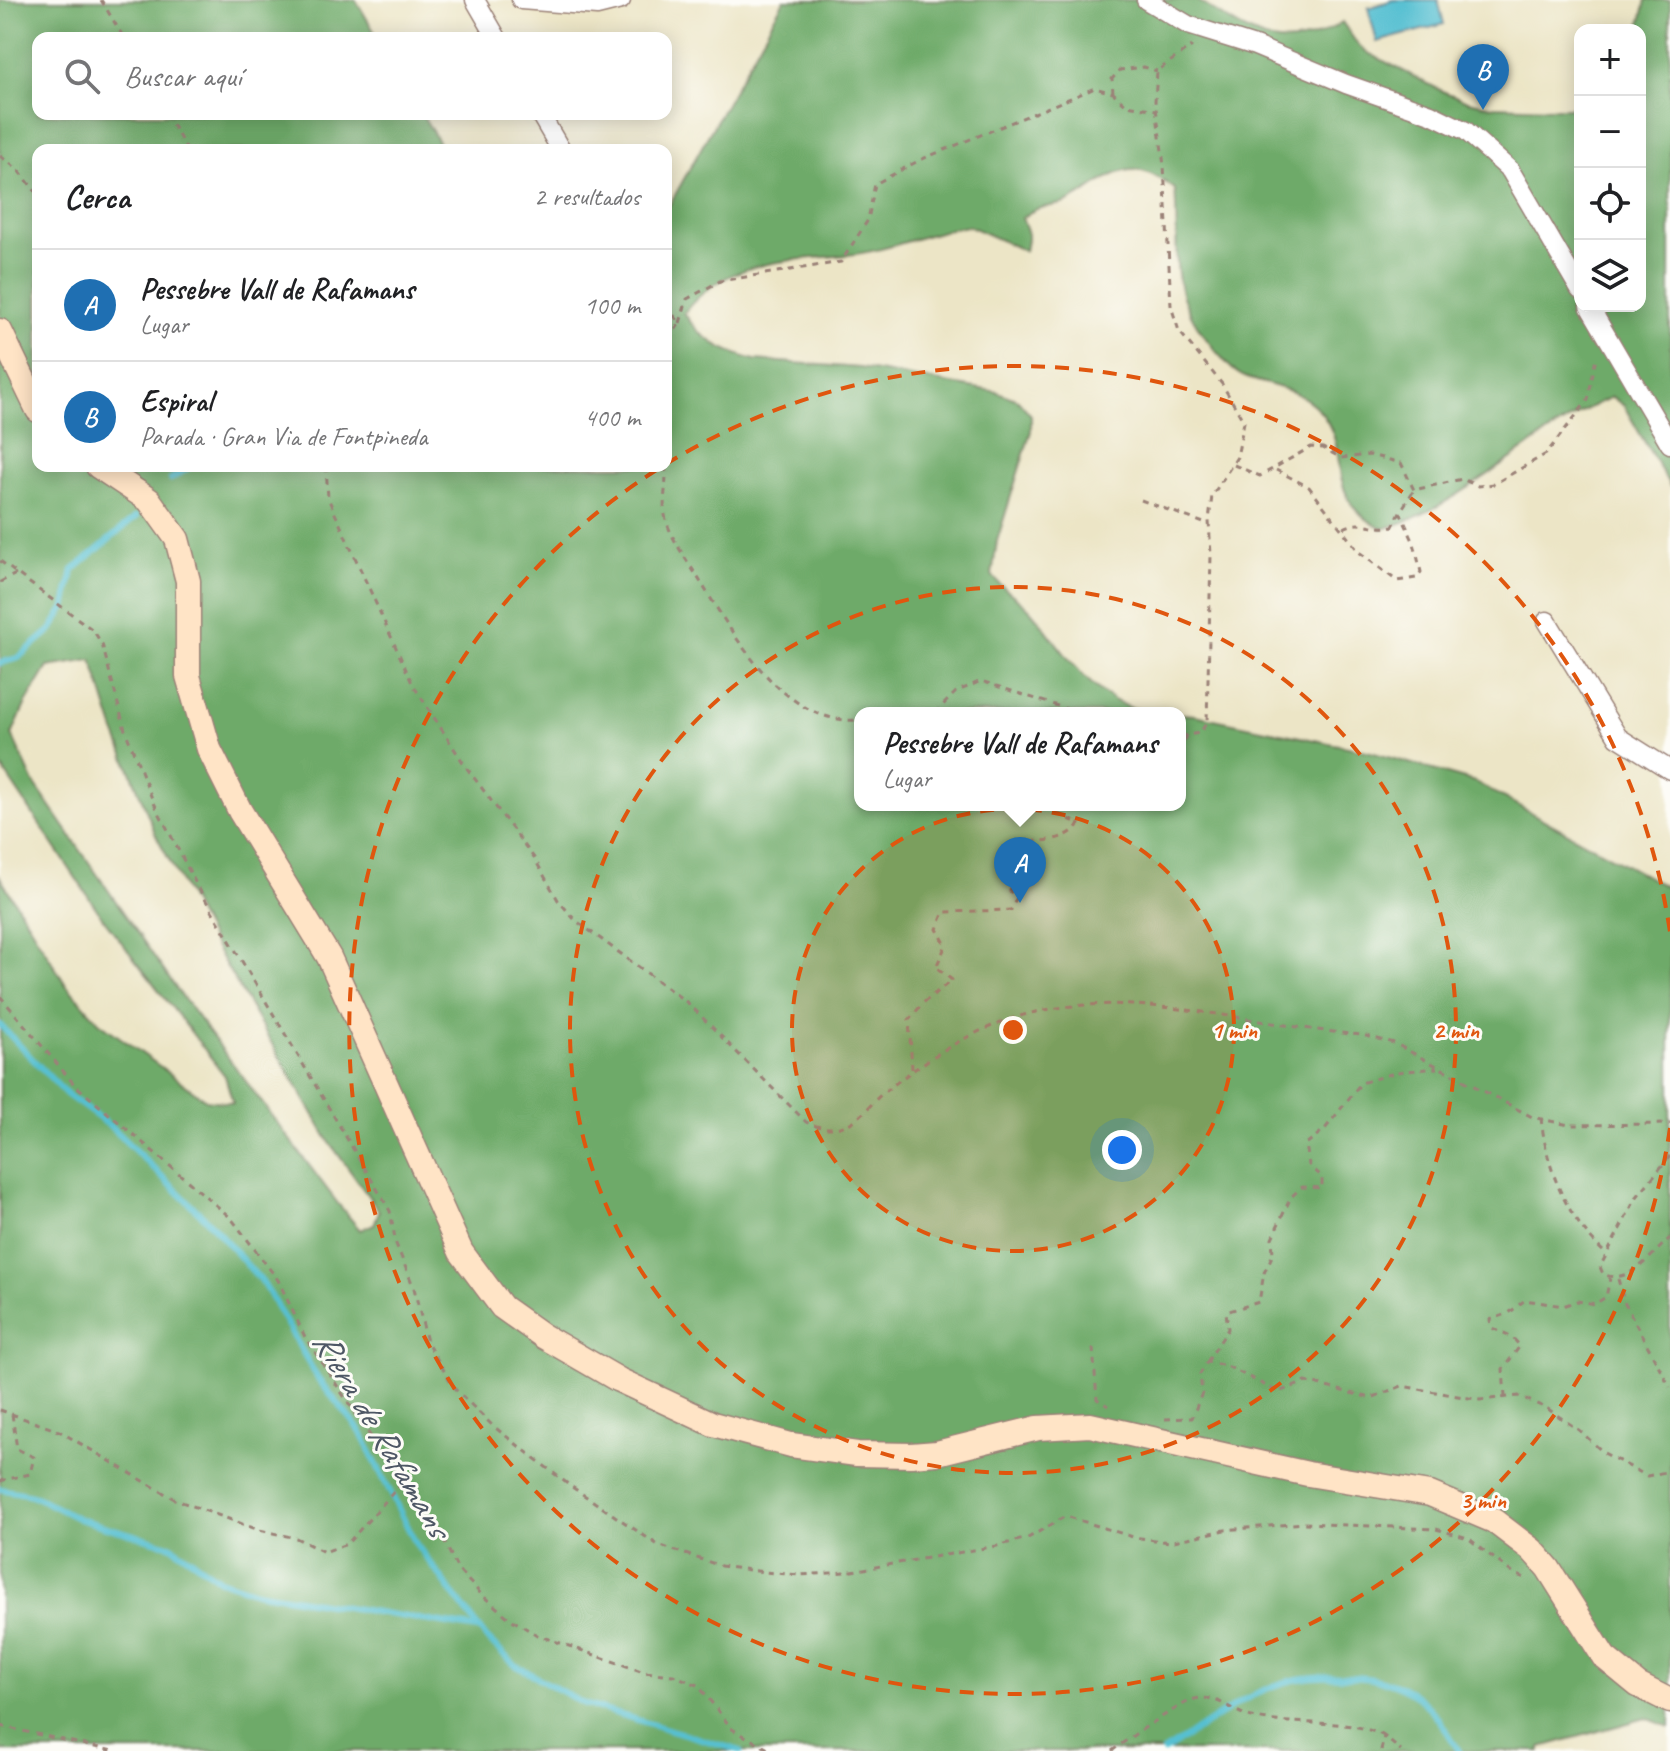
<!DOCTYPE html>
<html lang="es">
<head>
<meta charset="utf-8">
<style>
  :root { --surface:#fff; --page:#f2f2f2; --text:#202124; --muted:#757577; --line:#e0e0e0; --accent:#1f6fb2 }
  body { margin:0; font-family:Caveat,sans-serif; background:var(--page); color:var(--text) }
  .controls { position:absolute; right:24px; top:24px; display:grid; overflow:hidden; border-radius:16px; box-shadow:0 4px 20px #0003 }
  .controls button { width:72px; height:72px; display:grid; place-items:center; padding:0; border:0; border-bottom:2px solid var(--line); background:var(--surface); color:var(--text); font:40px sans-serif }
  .you { position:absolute; left:1122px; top:1150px; width:28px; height:28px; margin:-20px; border:6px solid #fff; border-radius:50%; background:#1a73e8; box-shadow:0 0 0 12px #1a73e833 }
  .badge { display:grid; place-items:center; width:52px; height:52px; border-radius:50%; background:var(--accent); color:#fff; font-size:26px; font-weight:700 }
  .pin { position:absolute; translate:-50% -66px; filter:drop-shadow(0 2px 4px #0008) }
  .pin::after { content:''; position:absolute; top:42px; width:28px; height:24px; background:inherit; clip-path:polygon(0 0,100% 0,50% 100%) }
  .popup { position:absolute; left:854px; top:707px; width:332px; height:104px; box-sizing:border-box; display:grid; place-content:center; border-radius:16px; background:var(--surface); filter:drop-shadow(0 2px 6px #0005); font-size:26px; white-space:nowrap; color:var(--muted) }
  .popup b { font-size:30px; color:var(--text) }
  .popup::after { content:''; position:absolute; left:50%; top:100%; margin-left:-16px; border:16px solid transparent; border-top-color:var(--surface) }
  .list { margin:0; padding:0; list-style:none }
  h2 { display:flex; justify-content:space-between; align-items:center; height:104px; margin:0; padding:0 32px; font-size:34px }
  h2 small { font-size:26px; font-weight:400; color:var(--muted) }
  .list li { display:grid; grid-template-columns:52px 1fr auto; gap:24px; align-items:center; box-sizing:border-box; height:112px; padding:0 32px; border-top:2px solid var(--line) }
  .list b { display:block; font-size:30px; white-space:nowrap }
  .list p { margin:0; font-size:26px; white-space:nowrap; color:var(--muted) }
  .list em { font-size:26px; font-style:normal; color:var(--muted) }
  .icon { flex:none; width:44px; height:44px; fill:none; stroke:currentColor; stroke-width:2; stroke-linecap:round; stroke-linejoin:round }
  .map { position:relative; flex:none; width:1670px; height:1751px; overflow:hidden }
  .search { position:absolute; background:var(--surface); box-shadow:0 4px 20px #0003; left:32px; top:32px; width:640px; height:88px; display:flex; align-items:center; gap:20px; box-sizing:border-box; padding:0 28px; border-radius:16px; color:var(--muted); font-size:30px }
  .panel { position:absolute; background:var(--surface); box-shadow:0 4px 20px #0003; left:32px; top:144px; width:640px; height:328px; border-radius:16px }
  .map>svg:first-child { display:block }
</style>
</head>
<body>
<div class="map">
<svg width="1670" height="1751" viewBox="0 0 1670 1751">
  <rect width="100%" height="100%" fill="#fdfcf7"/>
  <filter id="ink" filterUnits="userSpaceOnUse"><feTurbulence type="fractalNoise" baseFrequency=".0125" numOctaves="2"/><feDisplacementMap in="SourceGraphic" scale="16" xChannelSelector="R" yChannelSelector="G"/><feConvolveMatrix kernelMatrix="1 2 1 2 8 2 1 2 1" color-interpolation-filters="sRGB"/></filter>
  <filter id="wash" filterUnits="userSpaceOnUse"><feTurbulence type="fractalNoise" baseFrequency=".006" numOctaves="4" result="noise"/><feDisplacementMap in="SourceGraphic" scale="32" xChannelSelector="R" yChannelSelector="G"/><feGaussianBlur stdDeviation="1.8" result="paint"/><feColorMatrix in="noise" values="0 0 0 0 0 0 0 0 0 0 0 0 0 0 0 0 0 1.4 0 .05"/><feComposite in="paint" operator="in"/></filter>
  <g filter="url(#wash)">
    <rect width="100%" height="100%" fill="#ece5c6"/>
    <path fill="#6eaa69" stroke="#5c644a" stroke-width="2" fill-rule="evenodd" d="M 0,0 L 356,0 L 378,38 L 38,38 L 38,114 L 422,114 L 443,150 L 38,150 L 38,466 L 666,466 L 666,211 L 784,0 L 1197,0 C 1251,34 1282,62 1342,22 L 1358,45 L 1370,54 L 1442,91 L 1468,101 L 1493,106 L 1553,108 L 1569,108 L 1580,102 L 1580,306 L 1640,306 L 1639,30 L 1646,0 L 1670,0 L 1670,486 L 1624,406 L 1612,397 C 1534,430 1462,509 1382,529 C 1319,495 1355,452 1319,410 C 1301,389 1271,386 1247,378 C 1233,373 1225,361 1215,350 C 1163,287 1181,261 1175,189 C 1163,181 1150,171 1135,170 C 1108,169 1087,197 1062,204 C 1045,208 1035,206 1022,218 L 1028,234 L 1025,251 L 969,226 L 955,228 C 919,236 883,252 847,255 C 787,261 725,259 684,313 C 701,340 725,352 755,360 L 860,368 L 998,392 L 1018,400 L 1031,415 L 1031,431 L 997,541 L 992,575 C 1003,591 1019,597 1032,612 C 1062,647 1083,688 1126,706 C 1137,711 1151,711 1163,713 L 860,713 L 860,805 L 1180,805 L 1180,714 L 1195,715 L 1367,751 L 1475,782 L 1670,889 L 1670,1727 L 1646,1718 L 1541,1747 L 1541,1751 L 0,1751 L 0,877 L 66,985 L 99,1022 L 206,1100 L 233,1103 L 225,1076 L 102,917 L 0,765 ZM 92,660 L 114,729 L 156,835 L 214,945 L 330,1143 L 379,1211 L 374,1224 L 360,1230 L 339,1205 L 178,991 L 34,783 L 12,735 L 25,705 L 48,667 Z"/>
    <path fill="#56c0d2" stroke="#50707e" stroke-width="2" d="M 1393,0 L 1438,0 L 1444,24 L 1377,42 L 1368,8 Z"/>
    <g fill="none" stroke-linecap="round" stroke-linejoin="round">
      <path stroke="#56c0d2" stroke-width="6" d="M 171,479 L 191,466
        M 0,663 L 18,658 L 51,630 L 65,607 L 73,570 L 136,517
        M 0,1025 L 66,1094 L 110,1126 L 208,1221 L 264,1284 L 318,1379 L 360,1431 L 416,1544 L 487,1639 L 515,1665 L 584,1704 L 741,1751
        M 0,1489 L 32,1495 L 79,1519 L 172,1546 L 220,1580 L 256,1592 L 478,1629
        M 1164,1751 C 1204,1728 1247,1690 1294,1680 C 1311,1676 1331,1676 1349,1677 C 1409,1678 1430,1701 1459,1751"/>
    </g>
  </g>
  <g filter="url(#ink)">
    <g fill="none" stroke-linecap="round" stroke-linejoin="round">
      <g stroke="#9b8278" stroke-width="21">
        <path id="street" d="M 475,0 L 497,38
          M 521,0 L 597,6 L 621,0
          M 1146,0 L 1188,25 L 1255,46 L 1346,84 L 1431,114 L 1466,131 L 1510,170 L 1580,290
          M 540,114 L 561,150
          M 1589,306 L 1670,444
          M 1547,621 L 1618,737 L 1670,770"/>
      </g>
      <g stroke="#9b8278" stroke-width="27">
        <path id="secondary" d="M 0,331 L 38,410
          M 98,466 L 149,500 L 177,539 L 188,581 L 188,676 L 209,749 L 240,811 L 329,957 L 461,1252 L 502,1307 L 543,1336 L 619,1380 L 713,1424 L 791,1445 L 857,1454 L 911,1455 L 937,1453 L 1038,1428 L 1090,1425 L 1308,1474 L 1430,1494 L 1494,1521 L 1532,1550 L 1548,1568 L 1604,1657 L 1638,1685 L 1670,1701"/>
      </g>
      <path stroke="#9b8278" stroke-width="3" stroke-dasharray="6 6" stroke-linecap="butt" d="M 101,0 L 124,38
        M 1113,93 L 1112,79 L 1120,70 L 1144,67 L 1157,71
        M 166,114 L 187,150
        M 0,156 L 19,170 L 38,195
        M 666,306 L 680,323 L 666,343
        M 680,323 L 687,299 L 720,281 L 841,262 L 868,220 L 875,184 L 920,160 L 1095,88 L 1113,93 L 1127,105 L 1156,110
        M 1234,465 L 1260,476 L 1311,447 L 1323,448 L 1341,458 L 1370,455 L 1401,463 L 1414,490 L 1462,479 L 1478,486 L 1494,484 L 1546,454 L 1588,400 L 1596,357
        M 326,466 L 328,498 L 413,685 L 466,767 L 534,858 L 558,900 L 575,920 L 689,1004 L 806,1122 C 820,1129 838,1131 852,1122 C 864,1115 872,1102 883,1093 C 921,1063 961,1036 1008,1020 C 1118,981 1249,1026 1362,1035 L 1394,1043 L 1532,1117 L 1569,1125 L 1670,1124
        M 665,466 C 668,482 662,500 665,515 C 669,537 689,563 700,581 C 735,637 784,726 860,720
        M 1276,470 L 1309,487 L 1359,552 L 1397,581 L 1416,578 L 1421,572 L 1414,543 L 1400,512 L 1414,490
        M 1141,500 L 1209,525
        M 1344,528 C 1362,518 1375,531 1393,526 L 1400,512
        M 0,561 L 93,630 L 102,644 L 125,730 L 153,801 L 195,882 L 390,1211 L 396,1244 L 414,1288 L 427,1342 L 455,1389 L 493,1426 L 569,1485 L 658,1545 L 721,1566 L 764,1572 L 800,1575 L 846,1572 L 997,1546 L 1028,1538 L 1066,1516 L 1133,1537 L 1169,1542 L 1225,1530 L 1303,1523 L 1436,1529 L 1468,1538 L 1514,1574 L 1528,1579
        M 0,582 L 16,574
        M 935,713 L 956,692 L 981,681 L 1079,713
        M 1180,736 L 1200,733 L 1207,722 L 1211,555 L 1209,521 L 1212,496 L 1237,457 L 1244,422 L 1222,384 L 1179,331 L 1171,306 L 1164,165 L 1155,101 L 1157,71 L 1192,46
        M 1180,752 L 1186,735
        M 0,996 L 74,1084 L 231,1218 L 278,1280 L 305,1337 L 402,1484 L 437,1526 L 458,1570 L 483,1596 L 509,1618 L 537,1635 L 644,1672 L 673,1675 L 698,1685 L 732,1729 L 772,1751
        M 912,1069 L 909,1020 L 923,1003 L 952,980 L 936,967 L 946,945 L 937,929 L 944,912 L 1011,910 L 1016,899 L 1010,891 L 1013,878 L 1033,862 L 1024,841 C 1044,842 1068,840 1080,824 L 1055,813 L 1065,805
        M 1541,1118 C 1547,1171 1566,1217 1606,1254
        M 1670,1156 L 1636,1198 L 1600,1267 L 1603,1274 C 1629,1286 1652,1254 1670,1238
        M 1618,1279 L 1625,1304 L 1670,1387
        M 1093,1348 L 1097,1399 L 1108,1406
        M 1207,1362 L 1228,1329 L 1226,1312 L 1259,1302 L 1264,1273 L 1273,1254 L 1272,1238 L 1291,1197 L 1302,1187 L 1322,1188 L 1322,1177 L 1309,1165 L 1306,1144 L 1325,1129 L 1361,1083 L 1397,1072 L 1437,1068
        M 1505,1397 L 1503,1369 L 1520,1346 L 1511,1336 L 1492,1328 L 1490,1320 L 1509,1313 L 1525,1300 L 1563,1306 L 1577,1301 L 1595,1304 L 1606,1297 L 1610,1278
        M 0,1410 L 59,1431 L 176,1500 L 259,1530 L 296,1538 L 324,1552 L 347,1544 L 400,1485
        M 1165,1419 L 1192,1418 L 1202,1393 L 1200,1374 L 1207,1362 L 1227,1366 L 1278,1392 L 1306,1382 L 1371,1398 L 1402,1386 L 1480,1400 L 1519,1396 L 1548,1409 L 1580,1431 L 1604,1453 L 1647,1476 L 1670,1471
        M 0,1481 L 30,1474 L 34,1457 L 17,1449 L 12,1414
        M 0,1726 L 113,1751
        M 1112,1751 C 1124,1741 1182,1702 1195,1699 C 1218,1694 1231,1712 1252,1717 C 1296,1728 1344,1716 1384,1736
        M 1381,1751 L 1384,1736 L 1401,1751"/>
      <use href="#street" stroke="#fff" stroke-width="18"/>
      <use href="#secondary" stroke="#ffe4c6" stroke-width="24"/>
    </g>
  </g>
  <circle cx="1013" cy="1030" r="221" fill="#e0560e" fill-opacity=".12"/>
  <g fill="none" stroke="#e0560e" stroke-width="4" stroke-dasharray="14 10">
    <circle cx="1013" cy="1030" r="221"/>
    <circle cx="1013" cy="1030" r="443"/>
    <path d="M1670 1128A664 664 0 1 1 1670 932"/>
  </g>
  <g text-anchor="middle" stroke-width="6" stroke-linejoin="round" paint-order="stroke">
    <g font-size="36" font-style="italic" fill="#4e5765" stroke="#fdfcf7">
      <text transform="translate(383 1433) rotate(59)" y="13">Riera de Rafamans</text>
    </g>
  </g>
  <circle cx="1013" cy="1030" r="12" fill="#e0560e" stroke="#fdfcf7" stroke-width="4"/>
  <g font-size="24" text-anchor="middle" font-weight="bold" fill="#e0560e" stroke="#fdfcf7" stroke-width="6" stroke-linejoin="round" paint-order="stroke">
    <text x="1234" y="1038">1 min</text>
    <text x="1456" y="1038">2 min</text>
    <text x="1483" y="1508">3 min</text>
  </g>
</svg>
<div class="controls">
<button>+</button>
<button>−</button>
<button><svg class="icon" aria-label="locate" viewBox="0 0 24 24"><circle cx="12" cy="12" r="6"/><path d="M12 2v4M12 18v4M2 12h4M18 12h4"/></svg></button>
<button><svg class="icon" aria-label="layers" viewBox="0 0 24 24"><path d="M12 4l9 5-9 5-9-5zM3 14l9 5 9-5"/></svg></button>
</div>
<div class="you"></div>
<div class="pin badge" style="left:1020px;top:903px">A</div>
<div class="popup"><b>Pessebre Vall de Rafamans</b>Lugar</div>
<div class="pin badge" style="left:1483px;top:110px">B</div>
<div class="search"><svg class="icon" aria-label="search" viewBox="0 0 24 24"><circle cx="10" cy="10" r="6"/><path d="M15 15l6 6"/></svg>Buscar aquí</div>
<section class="panel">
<h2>Cerca<small>2 resultados</small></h2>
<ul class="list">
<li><span class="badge">A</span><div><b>Pessebre Vall de Rafamans</b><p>Lugar</p></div><em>100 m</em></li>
<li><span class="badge">B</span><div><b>Espiral</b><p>Parada · Gran Via de Fontpineda</p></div><em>400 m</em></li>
</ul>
</section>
</div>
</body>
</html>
